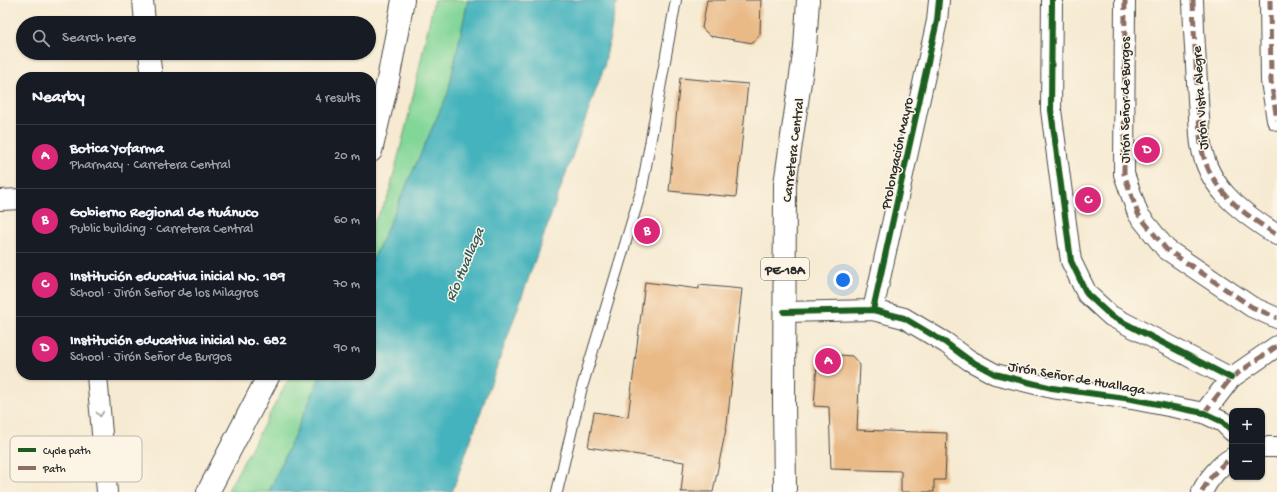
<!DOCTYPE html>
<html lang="en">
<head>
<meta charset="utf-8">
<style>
  :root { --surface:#171b24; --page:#20242c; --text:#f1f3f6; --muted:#9ea1a6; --line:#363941; --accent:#db2777 }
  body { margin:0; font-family:"Gochi Hand",sans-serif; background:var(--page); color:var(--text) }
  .controls { position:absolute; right:12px; bottom:12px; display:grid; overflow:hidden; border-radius:8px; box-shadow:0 1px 3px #0004 }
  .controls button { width:36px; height:36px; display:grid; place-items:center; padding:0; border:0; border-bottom:1px solid var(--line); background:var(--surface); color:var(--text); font:20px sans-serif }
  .you { position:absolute; left:843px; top:280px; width:14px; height:14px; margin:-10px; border:3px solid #fff; border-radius:50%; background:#1a73e8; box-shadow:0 0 0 6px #1a73e833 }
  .badge { display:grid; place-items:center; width:26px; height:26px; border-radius:50%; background:var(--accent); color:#fff; font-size:13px; font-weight:700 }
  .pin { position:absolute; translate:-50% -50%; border:2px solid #fff; box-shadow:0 1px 4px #0006 }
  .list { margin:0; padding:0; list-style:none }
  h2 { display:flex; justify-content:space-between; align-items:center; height:52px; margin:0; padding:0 16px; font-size:17px }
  h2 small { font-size:13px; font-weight:400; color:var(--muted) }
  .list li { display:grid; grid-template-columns:26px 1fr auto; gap:12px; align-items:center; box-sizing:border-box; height:64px; padding:0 16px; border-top:1px solid var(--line) }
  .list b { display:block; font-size:15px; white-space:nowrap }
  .list p { margin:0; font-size:13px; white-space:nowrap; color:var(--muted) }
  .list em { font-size:13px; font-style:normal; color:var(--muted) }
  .icon { flex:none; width:22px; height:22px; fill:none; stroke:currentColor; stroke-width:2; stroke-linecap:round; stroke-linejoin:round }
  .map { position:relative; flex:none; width:1277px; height:492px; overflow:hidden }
  .search { position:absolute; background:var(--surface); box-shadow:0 1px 3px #0004; left:16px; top:16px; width:360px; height:44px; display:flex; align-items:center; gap:10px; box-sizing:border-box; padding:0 14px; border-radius:22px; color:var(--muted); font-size:15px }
  .panel { position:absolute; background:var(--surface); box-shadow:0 1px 3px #0004; left:16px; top:72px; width:360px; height:308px; border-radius:16px }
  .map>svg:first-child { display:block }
</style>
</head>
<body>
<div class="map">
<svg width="1277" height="492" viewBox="0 0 1277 492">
  <rect width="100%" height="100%" fill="#fcf5e5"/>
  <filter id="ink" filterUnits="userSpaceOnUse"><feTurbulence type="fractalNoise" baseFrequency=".025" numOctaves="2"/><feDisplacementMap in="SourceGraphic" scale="8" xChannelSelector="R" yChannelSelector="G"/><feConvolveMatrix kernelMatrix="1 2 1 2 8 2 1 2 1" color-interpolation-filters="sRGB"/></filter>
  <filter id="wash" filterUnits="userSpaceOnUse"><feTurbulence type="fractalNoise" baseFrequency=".012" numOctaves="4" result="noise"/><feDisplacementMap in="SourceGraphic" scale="16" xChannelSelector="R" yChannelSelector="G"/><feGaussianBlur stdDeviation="0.9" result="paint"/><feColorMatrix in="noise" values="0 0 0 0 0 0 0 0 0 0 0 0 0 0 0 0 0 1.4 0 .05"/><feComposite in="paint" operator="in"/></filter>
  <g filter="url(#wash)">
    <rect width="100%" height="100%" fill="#f6ead2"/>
    <path fill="#82d698" stroke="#568062" d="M 434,0 L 468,0 L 448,93 L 371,264 L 371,227 L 388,197 L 410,110 Z
      M 291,375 L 321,375 L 269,492 L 227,492 Z"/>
    <path fill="#44b3bd" stroke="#386f74" d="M 468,0 L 617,0 L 604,67 L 452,492 L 269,492 L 321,375 L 371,375 L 371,264 L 448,93 Z"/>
    <g id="blocks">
      <path fill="#e9b986" d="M 707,0 L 761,0 L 760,34 L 753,43 L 710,36 L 702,28 Z
        M 680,78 L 748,84 L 736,197 L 669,191 Z
        M 645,282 L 699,289 L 699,285 L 742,289 L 727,424 L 713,492 L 681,492 L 684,462 L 588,447 L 594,412 L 628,417 Z
        M 825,354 L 852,356 L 860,365 L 857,430 L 947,433 L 945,480 L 934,480 L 934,492 L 901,492 L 901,471 L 831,469 L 829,407 L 814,406 L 817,363 Z"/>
    </g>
  </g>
  <g filter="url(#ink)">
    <use href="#blocks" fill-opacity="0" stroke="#494844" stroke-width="1"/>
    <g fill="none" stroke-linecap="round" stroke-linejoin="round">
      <g stroke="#494844" stroke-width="12">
        <path id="service" d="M 557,492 L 582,387 L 642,188 L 676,0"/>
      </g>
      <g stroke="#494844" stroke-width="22">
        <path id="minor" d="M 143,0 L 145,23
          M 1052,0 L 1051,110 L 1071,261 L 1087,294 L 1111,316 L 1231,378
          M 1125,0 L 1124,174 L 1138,214 L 1166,249 L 1252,307 L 1277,318
          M 1193,0 L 1194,30 L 1200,135 C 1203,185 1239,211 1277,235
          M 1270,0 L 1271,81 L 1277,120
          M 149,53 L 152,77
          M 0,200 L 21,199
          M 873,310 L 937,21 L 939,0
          M 784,312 L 873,310 L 904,318 L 946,343 L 969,360 L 995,374 L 1052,388 L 1132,399 L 1204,413 L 1223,422 L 1232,431
          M 97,375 L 107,492
          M 1204,413 L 1231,378 L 1277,346
          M 1262,447 L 1277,447
          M 1202,492 C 1208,479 1220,465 1232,458"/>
      </g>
      <g stroke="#494844" stroke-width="24">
        <path id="primary" d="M 371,151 L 388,80 L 403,0
          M 208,492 L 269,375"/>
      </g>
      <g stroke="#494844" stroke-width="24">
        <path id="trunk" d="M 785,492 L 784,399 L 785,184 L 805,48 L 808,0"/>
      </g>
      <use href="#service" stroke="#fff" stroke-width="10"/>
      <use href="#minor" stroke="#fff" stroke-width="20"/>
      <use href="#primary" stroke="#fff" stroke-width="22"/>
      <use href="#trunk" stroke="#fff" stroke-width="22"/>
      <path stroke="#8d6e63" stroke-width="5" stroke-dasharray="10 5" stroke-linecap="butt" d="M 1125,0 L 1124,174 L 1138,214 L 1166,249 L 1252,307 L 1277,318
        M 1193,0 L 1194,30 L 1200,135 C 1203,185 1239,211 1277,235
        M 1270,0 L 1271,81 L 1277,120
        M 1204,413 L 1231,378 L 1277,346
        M 1202,492 C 1208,479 1220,465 1232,458"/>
      <g stroke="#fcf5e5" stroke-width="8">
        <path id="cycleway" d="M 1052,0 L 1051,110 L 1071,261 L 1087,294 L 1111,316 L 1231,378
          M 873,310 L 937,21 L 939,0
          M 784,312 L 873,310 L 904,318 L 946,343 L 969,360 L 995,374 L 1052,388 L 1132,399 L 1204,413 L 1223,422 L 1232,431"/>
      </g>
      <use href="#cycleway" stroke="#1b5e20" stroke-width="6"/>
    </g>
    <defs><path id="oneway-chevron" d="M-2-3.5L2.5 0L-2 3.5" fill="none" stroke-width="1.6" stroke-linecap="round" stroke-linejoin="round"/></defs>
    <use stroke="#a0a0a0" href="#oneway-chevron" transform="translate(100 414) rotate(85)"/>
  </g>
  <g text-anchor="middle" stroke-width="3" stroke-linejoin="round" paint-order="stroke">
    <rect fill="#fcf5e5" stroke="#6a6863" stroke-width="1" x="761" y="258" width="48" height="22" rx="3"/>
    <g font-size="13" font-weight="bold" fill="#2b2b2b">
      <text x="785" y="274">PE-18A</text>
    </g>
    <g font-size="14" fill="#2b2b2b" stroke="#fcf5e5">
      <text transform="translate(1199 98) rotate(-94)" y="5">Jirón Vista Alegre</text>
      <text transform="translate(1124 100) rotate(-90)" y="5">Jirón Señor de Burgos</text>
      <text transform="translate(792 150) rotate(-83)" y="5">Carretera Central</text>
      <text transform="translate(896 153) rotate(-78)" y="5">Prolongación Mayro</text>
      <text transform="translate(1077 377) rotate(10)" y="5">Jirón Señor de Huallaga</text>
    </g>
    <g font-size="15" font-style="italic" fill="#345b5e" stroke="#fcf5e5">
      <text transform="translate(464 264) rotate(-67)" y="5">Río Huallaga</text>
    </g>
  </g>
  <rect x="10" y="436" width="132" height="46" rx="6" fill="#fcf5e5" stroke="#bdb8ad" stroke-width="1"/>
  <rect x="18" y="448" width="18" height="4" fill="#1b5e20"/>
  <rect x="18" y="466" width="18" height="4" fill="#8d6e63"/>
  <g font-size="11" fill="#2b2b2b">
    <text x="43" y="454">Cycle path</text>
    <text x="43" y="472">Path</text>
  </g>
</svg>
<div class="controls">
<button>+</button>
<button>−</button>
</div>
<div class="you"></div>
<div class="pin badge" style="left:828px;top:361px">A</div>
<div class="pin badge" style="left:647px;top:231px">B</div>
<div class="pin badge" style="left:1088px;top:200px">C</div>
<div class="pin badge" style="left:1147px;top:150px">D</div>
<div class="search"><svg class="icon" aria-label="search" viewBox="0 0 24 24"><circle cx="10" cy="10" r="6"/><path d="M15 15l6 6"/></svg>Search here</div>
<section class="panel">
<h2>Nearby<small>4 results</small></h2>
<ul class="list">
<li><span class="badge">A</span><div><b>Botica Yofarma</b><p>Pharmacy · Carretera Central</p></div><em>20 m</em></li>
<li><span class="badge">B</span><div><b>Gobierno Regional de Huánuco</b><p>Public building · Carretera Central</p></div><em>60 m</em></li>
<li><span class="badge">C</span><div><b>Institución educativa inicial No. 189</b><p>School · Jirón Señor de los Milagros</p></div><em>70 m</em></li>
<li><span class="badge">D</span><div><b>Institución educativa inicial No. 682</b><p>School · Jirón Señor de Burgos</p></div><em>90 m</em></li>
</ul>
</section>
</div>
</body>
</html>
